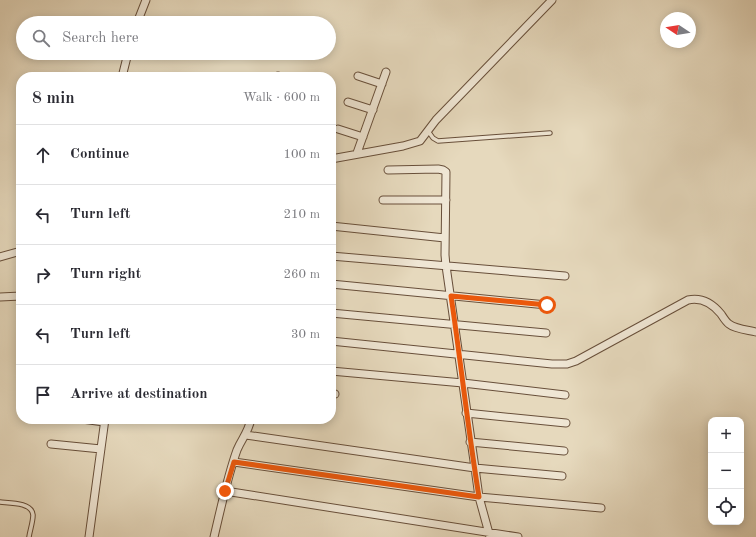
<!DOCTYPE html>
<html lang="en">
<head>
<meta charset="utf-8">
<style>
  :root { --surface:#fff; --page:#f2f2f3; --text:#2b2b33; --muted:#7c7c81; --line:#e1e1e2 }
  body { margin:0; font-family:"Old Standard TT",serif; background:var(--page); color:var(--text) }
  .controls { position:absolute; right:12px; bottom:12px; display:grid; overflow:hidden; border-radius:8px; box-shadow:0 2px 10px #0003 }
  .controls button { width:36px; height:36px; display:grid; place-items:center; padding:0; border:0; border-bottom:1px solid var(--line); background:var(--surface); color:var(--text); font:20px sans-serif }
  .compass { position:absolute; left:660px; top:12px; width:36px; height:36px; border-radius:50%; background:var(--surface); box-shadow:0 2px 10px #0003; rotate:282deg }
  .stop { position:absolute; width:12px; height:12px; margin:-9px; border:3px solid #ea580c; border-radius:50%; background:#fff }
  .stop.end { background:#ea580c; border-color:#fff; box-shadow:0 1px 4px #0008 }
  .list { margin:0; padding:0; list-style:none }
  h2 { display:flex; justify-content:space-between; align-items:center; height:52px; margin:0; padding:0 16px; font-size:17px }
  h2 small { font-size:13px; font-weight:400; color:var(--muted) }
  .list li { display:grid; grid-template-columns:26px 1fr auto; gap:12px; align-items:center; box-sizing:border-box; height:60px; padding:0 16px; border-top:1px solid var(--line) }
  .list b { display:block; font-size:15px; white-space:nowrap }
  .list em { font-size:13px; font-style:normal; color:var(--muted) }
  .icon { flex:none; width:22px; height:22px; fill:none; stroke:currentColor; stroke-width:2; stroke-linecap:round; stroke-linejoin:round }
  .map { position:relative; flex:none; width:756px; height:537px; overflow:hidden }
  .search { position:absolute; background:var(--surface); box-shadow:0 2px 10px #0003; left:16px; top:16px; width:320px; height:44px; display:flex; align-items:center; gap:10px; box-sizing:border-box; padding:0 14px; border-radius:22px; color:var(--muted); font-size:15px }
  .panel { position:absolute; background:var(--surface); box-shadow:0 2px 10px #0003; left:16px; top:72px; width:320px; height:352px; border-radius:16px }
  .map>svg:first-child { display:block }
</style>
</head>
<body>
<div class="map">
<svg width="756" height="537" viewBox="0 0 756 537">
  <rect width="100%" height="100%" fill="#e6d9bd"/>
  <filter id="stains"><feTurbulence type="fractalNoise" baseFrequency=".005" numOctaves="4"/><feColorMatrix values="0 0 0 0 .2 0 0 0 0 .09 0 0 0 0 .02 0 0 0 .5 -.17"/></filter>
  <radialGradient id="worn" r=".72"><stop offset=".6" stop-color="#630" stop-opacity="0"/><stop offset="1" stop-color="#630" stop-opacity=".3"/></radialGradient>
  <g fill="none" stroke-linecap="round" stroke-linejoin="round">
    <g stroke="#684f3a" stroke-width="5.5">
      <path id="service" d="M 428,131 L 433,138 L 438,141 L 550,133
        M 0,502 C 9,503 32,502 33,515 C 33,522 30,530 29,537"/>
    </g>
    <g stroke="#684f3a" stroke-width="9">
      <path id="minor" d="M 137,23 L 146,0
        M 358,76 L 382,84
        M 122,77 L 128,53
        M 278,77 L 278,76
        M 348,102 L 373,110
        M 338,129 L 363,137
        M 357,153 L 386,72
        M 331,159 L 403,146 L 420,141 L 436,120 L 552,0
        M 388,170 L 438,169 L 443,170 L 446,172 L 445,255 L 446,266 L 475,468 L 479,497 L 490,537
        M 383,200 L 446,200
        M 331,226 L 445,238
        M 331,256 L 565,276
        M 0,257 L 21,251
        M 331,284 L 547,305
        M 0,297 L 21,296
        M 331,313 L 546,333
        M 331,341 L 552,364 L 567,364 L 576,361 L 688,300 C 702,297 712,303 721,314 C 723,317 726,322 729,324 C 735,329 748,330 756,332
        M 331,371 L 463,383 L 565,395
        M 331,394 L 335,394
        M 466,413 L 566,423
        M 82,419 L 104,422
        M 246,435 L 475,468 L 562,476
        M 470,442 L 564,451
        M 51,444 L 101,449
        M 234,462 L 479,497 L 601,508
        M 225,491 L 518,537
        M 89,537 L 105,419
        M 214,537 C 221,508 227,478 237,450 C 242,438 248,433 251,419"/>
    </g>
    <use href="#service" stroke="#efe6d4" stroke-width="3.5"/>
    <use href="#minor" stroke="#efe6d4" stroke-width="7"/>
  </g>
  <g fill="none" stroke-linecap="round" stroke-linejoin="round">
    <path stroke="#ea580c" stroke-width="5" d="M 225,491 L 234,462 L 479,497 C 468,430 461,363 451,296 L 547,305"/>
  </g>
  <rect width="100%" height="100%" filter="url(#stains)"/>
  <rect width="100%" height="100%" fill="url(#worn)"/>
</svg>
<div class="controls">
<button>+</button>
<button>−</button>
<button><svg class="icon" aria-label="locate" viewBox="0 0 24 24"><circle cx="12" cy="12" r="6"/><path d="M12 2v4M12 18v4M2 12h4M18 12h4"/></svg></button>
</div>
<svg class="compass" viewBox="-18 -18 36 36"><path d="M0-13l5 13h-10z" fill="#e53935"/><path d="M0 13l5-13h-10z" fill="#7c7c81"/></svg>
<div class="stop" style="left:547px;top:305px"></div>
<div class="stop end" style="left:225px;top:491px"></div>
<div class="search"><svg class="icon" aria-label="search" viewBox="0 0 24 24"><circle cx="10" cy="10" r="6"/><path d="M15 15l6 6"/></svg>Search here</div>
<section class="panel">
<h2>8 min<small>Walk · 600 m</small></h2>
<ul class="list">
<li><svg class="icon" aria-label="ahead" viewBox="0 0 24 24"><path d="M12 20V5M6 11l6-6 6 6"/></svg><div><b>Continue</b></div><em>100 m</em></li>
<li><svg class="icon" aria-label="left" viewBox="0 0 24 24"><path d="M17 20v-9H6M10 6l-5 5 5 5"/></svg><div><b>Turn left</b></div><em>210 m</em></li>
<li><svg class="icon" aria-label="right" viewBox="0 0 24 24"><path d="M7 20v-9h11M14 6l5 5-5 5"/></svg><div><b>Turn right</b></div><em>260 m</em></li>
<li><svg class="icon" aria-label="left" viewBox="0 0 24 24"><path d="M17 20v-9H6M10 6l-5 5 5 5"/></svg><div><b>Turn left</b></div><em>30 m</em></li>
<li><svg class="icon" aria-label="arrive" viewBox="0 0 24 24"><path d="M6 21V4h12l-3 4 3 4H6"/></svg><div><b>Arrive at destination</b></div></li>
</ul>
</section>
</div>
</body>
</html>
